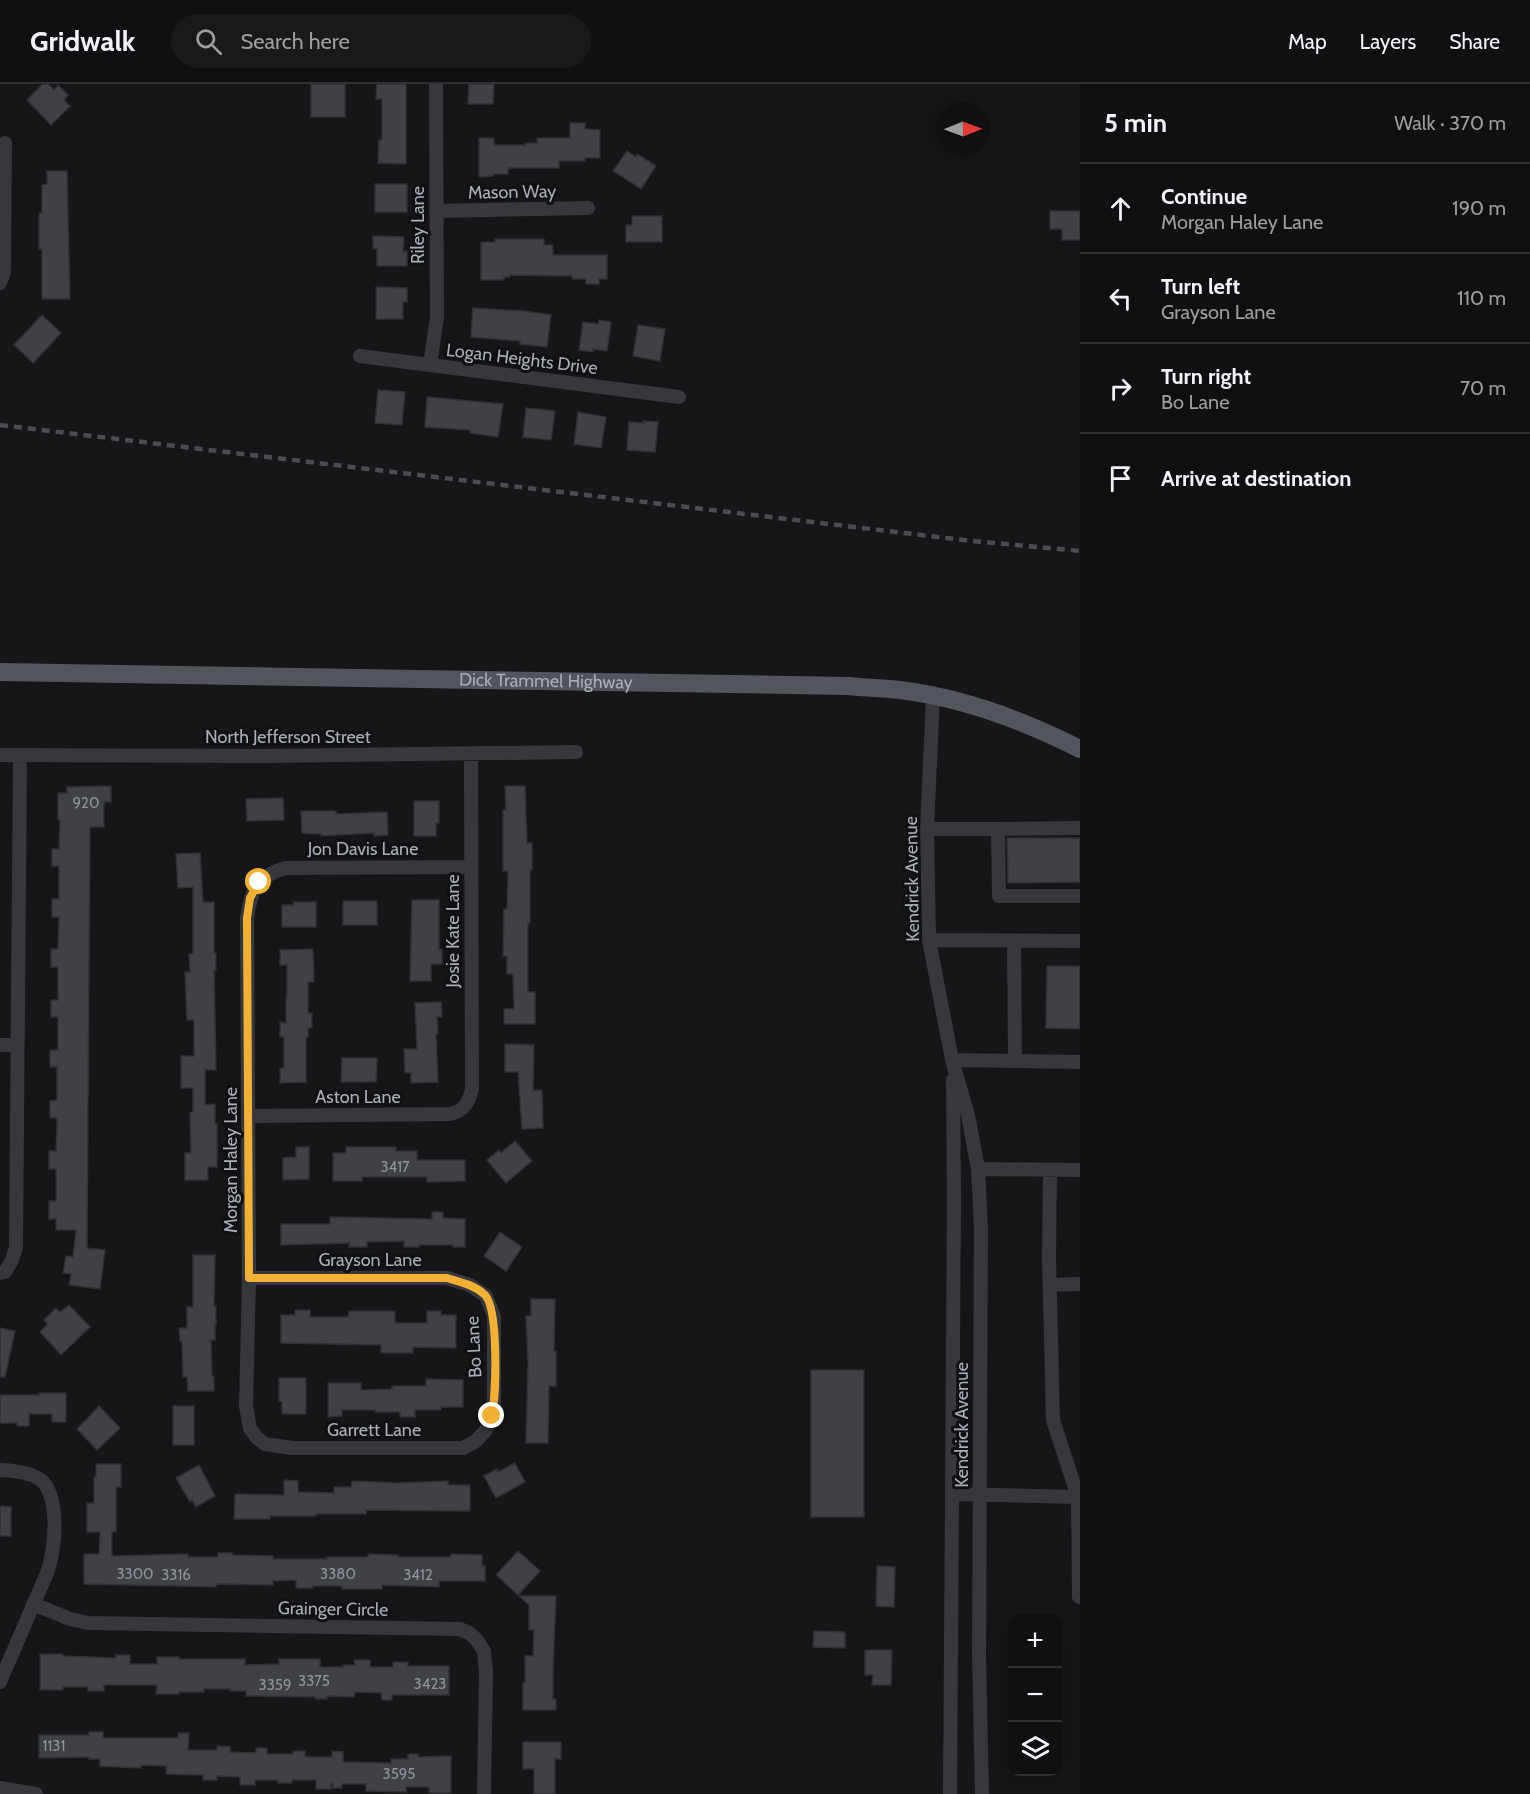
<!DOCTYPE html>
<html lang="en">
<head>
<meta charset="utf-8">
<style>
  :root { --surface:#101012; --page:#19191b; --text:#f1f3f6; --muted:#9c9d9f; --line:#303032 }
  body { margin:0; font-family:Cabin,sans-serif; background:var(--page); color:var(--text) }
  .controls { position:absolute; right:18px; bottom:18px; display:grid; overflow:hidden; border-radius:12px; box-shadow:0 6px 24px #0002 }
  .controls button { width:54px; height:54px; display:grid; place-items:center; padding:0; border:0; border-bottom:2px solid var(--line); background:var(--surface); color:var(--text); font:30px sans-serif }
  .compass { position:absolute; left:936px; top:18px; width:54px; height:54px; border-radius:50%; background:var(--surface); box-shadow:0 6px 24px #0002; rotate:89deg }
  .stop { position:absolute; width:18px; height:18px; margin:-14px; border:4px solid #f2b134; border-radius:50%; background:#fff }
  .stop.end { background:#f2b134; border-color:#fff; box-shadow:0 2px 6px #0008 }
  .list { margin:0; padding:0; list-style:none }
  h2 { display:flex; justify-content:space-between; align-items:center; height:78px; margin:0; padding:0 24px; font-size:26px }
  h2 small { font-size:20px; font-weight:400; color:var(--muted) }
  .list li { display:grid; grid-template-columns:39px 1fr auto; gap:18px; align-items:center; box-sizing:border-box; height:90px; padding:0 24px; border-top:2px solid var(--line) }
  .list b { display:block; font-size:22px; white-space:nowrap }
  .list p { margin:0; font-size:20px; white-space:nowrap; color:var(--muted) }
  .list em { font-size:20px; font-style:normal; color:var(--muted) }
  .icon { flex:none; width:33px; height:33px; fill:none; stroke:currentColor; stroke-width:2; stroke-linecap:round; stroke-linejoin:round }
  .map { position:relative; flex:none; width:1080px; height:1710px; overflow:hidden }
  header { display:flex; align-items:center; gap:36px; box-sizing:border-box; height:84px; padding:0 30px; background:var(--surface); border-bottom:2px solid var(--line) }
  header strong { font-size:28px }
  nav { display:flex; gap:33px; margin-inline-start:auto; font-size:21px }
  .search { width:420px; height:54px; background:var(--page); display:flex; align-items:center; gap:15px; box-sizing:border-box; padding:0 21px; border-radius:33px; color:var(--muted); font-size:22px }
  main { display:flex }
  aside { flex:1; background:var(--surface) }
  .map>svg:first-child { display:block }
</style>
</head>
<body>
<header>
<strong>Gridwalk</strong>
<div class="search"><svg class="icon" aria-label="search" viewBox="0 0 24 24"><circle cx="10" cy="10" r="6"/><path d="M15 15l6 6"/></svg>Search here</div>
<nav><a>Map</a><a>Layers</a><a>Share</a></nav>
</header>
<main>
<div class="map">
<svg width="1080" height="1710" viewBox="0 0 1080 1710">
  <rect width="100%" height="100%" fill="#161618"/>
  <path fill="#404145" stroke="#303034" stroke-width="1.5" d="M 43,0 L 48,0 L 54,6 L 58,1 L 68,11 L 64,16 L 70,22 L 51,41 L 27,16 Z
    M 311,0 L 345,0 L 345,33 L 311,33 Z
    M 377,0 L 406,0 L 406,80 L 378,79 L 379,56 L 382,56 L 382,15 L 376,15 Z
    M 469,0 L 494,0 L 493,20 L 468,20 Z
    M 570,39 L 585,39 L 585,45 L 600,46 L 600,74 L 585,74 L 585,77 L 559,77 L 559,84 L 508,84 L 508,90 L 494,90 L 493,92 L 479,93 L 479,54 L 494,54 L 494,61 L 525,61 L 525,59 L 537,59 L 537,54 L 570,54 Z
    M 627,67 L 636,73 L 637,70 L 656,82 L 641,105 L 613,87 Z
    M 47,87 L 67,87 L 70,215 L 42,215 L 42,165 L 39,165 L 39,129 L 42,129 L 42,101 L 47,100 Z
    M 375,100 L 407,100 L 407,128 L 375,128 Z
    M 1050,127 L 1080,127 L 1080,156 L 1062,156 L 1062,145 L 1050,145 Z
    M 632,132 L 662,132 L 662,158 L 626,158 L 626,141 L 632,141 Z
    M 373,152 L 404,153 L 403,168 L 407,167 L 407,182 L 377,182 L 377,165 L 373,165 Z
    M 495,155 L 544,155 L 544,161 L 553,161 L 553,171 L 607,171 L 607,195 L 599,195 L 599,200 L 586,200 L 586,195 L 572,195 L 572,192 L 510,191 L 510,193 L 504,193 L 504,196 L 481,196 L 481,158 L 495,158 Z
    M 376,203 L 407,204 L 407,218 L 403,218 L 403,235 L 376,235 Z
    M 473,224 L 524,227 L 551,231 L 547,263 L 520,260 L 520,257 L 471,253 Z
    M 42,231 L 61,249 L 33,279 L 14,261 Z
    M 599,236 L 611,238 L 607,267 L 593,265 L 593,268 L 579,266 L 583,238 L 598,240 Z
    M 638,241 L 665,245 L 660,277 L 633,272 Z
    M 378,306 L 405,308 L 402,341 L 375,339 Z
    M 427,313 L 503,320 L 498,353 L 470,349 L 470,346 L 425,343 Z
    M 526,324 L 555,327 L 551,356 L 523,353 Z
    M 578,328 L 606,333 L 601,364 L 574,360 Z
    M 643,337 L 658,338 L 655,368 L 627,366 L 629,338 L 643,339 Z
    M 111,702 L 111,718 L 104,718 L 104,743 L 90,743 L 87,1164 L 105,1166 L 100,1205 L 69,1201 L 71,1190 L 63,1189 L 66,1172 L 73,1173 L 76,1146 L 56,1146 L 56,1135 L 49,1135 L 49,1117 L 56,1117 L 56,1085 L 49,1085 L 49,1067 L 56,1067 L 57,1045 L 57,1034 L 50,1034 L 50,1017 L 57,1016 L 57,983 L 50,983 L 50,966 L 58,966 L 58,933 L 51,933 L 51,916 L 58,916 L 58,883 L 51,883 L 51,865 L 58,865 L 59,833 L 52,833 L 52,815 L 59,815 L 59,782 L 52,782 L 52,765 L 59,765 L 60,736 L 58,736 L 58,709 L 67,709 L 67,703 Z
    M 505,702 L 525,702 L 527,759 L 532,759 L 532,786 L 530,786 L 530,839 L 528,839 L 528,908 L 535,908 L 535,940 L 504,940 L 504,925 L 514,925 L 513,890 L 507,890 L 507,872 L 503,872 L 504,825 L 507,825 L 508,787 L 503,787 L 503,726 L 506,726 Z
    M 283,714 L 284,736 L 247,737 L 246,715 Z
    M 414,717 L 439,717 L 439,739 L 436,739 L 436,752 L 414,752 Z
    M 301,727 L 336,727 L 336,730 L 387,728 L 388,751 L 374,752 L 374,749 L 321,752 L 321,750 L 302,749 Z
    M 1007,754 L 1080,754 L 1080,798 L 1008,799 Z
    M 200,769 L 203,818 L 214,818 L 214,869 L 216,869 L 216,886 L 214,886 L 216,986 L 205,986 L 205,1021 L 215,1020 L 215,1040 L 217,1040 L 217,1083 L 208,1083 L 208,1096 L 185,1096 L 185,1069 L 191,1069 L 190,1029 L 193,1028 L 193,1004 L 181,1004 L 181,972 L 194,972 L 194,936 L 187,936 L 185,888 L 190,888 L 189,870 L 193,870 L 193,803 L 178,804 L 176,770 Z
    M 412,816 L 439,816 L 439,865 L 442,865 L 442,880 L 431,880 L 431,897 L 410,897 Z
    M 343,817 L 377,817 L 377,841 L 343,841 Z
    M 294,818 L 316,818 L 316,843 L 282,843 L 282,821 L 293,821 Z
    M 313,865 L 314,898 L 308,898 L 308,929 L 312,929 L 312,944 L 308,944 L 308,953 L 306,953 L 306,998 L 280,999 L 280,984 L 284,984 L 284,953 L 280,953 L 280,938 L 286,939 L 286,913 L 287,913 L 287,881 L 280,881 L 280,866 Z
    M 1047,882 L 1080,882 L 1080,945 L 1046,944 Z
    M 441,918 L 442,933 L 437,933 L 438,950 L 436,950 L 438,998 L 411,999 L 411,989 L 405,989 L 404,965 L 417,965 L 415,919 Z
    M 505,960 L 534,961 L 533,1006 L 542,1006 L 543,1044 L 522,1045 L 518,988 L 505,988 Z
    M 342,974 L 377,974 L 376,998 L 341,998 Z
    M 515,1057 L 532,1077 L 506,1099 L 487,1076 L 499,1066 L 501,1069 Z
    M 296,1063 L 309,1063 L 309,1095 L 283,1096 L 283,1074 L 296,1073 Z
    M 346,1063 L 396,1063 L 396,1067 L 417,1067 L 417,1076 L 465,1076 L 465,1097 L 427,1098 L 427,1093 L 362,1093 L 362,1097 L 333,1097 L 333,1069 L 346,1069 Z
    M 432,1128 L 443,1128 L 443,1134 L 465,1135 L 465,1163 L 453,1163 L 453,1161 L 419,1161 L 419,1163 L 404,1163 L 404,1157 L 367,1158 L 367,1163 L 349,1163 L 349,1159 L 281,1161 L 281,1140 L 330,1140 L 330,1133 L 432,1135 Z
    M 500,1148 L 522,1163 L 506,1187 L 484,1172 Z
    M 193,1171 L 215,1171 L 214,1222 L 216,1222 L 216,1241 L 215,1241 L 215,1256 L 211,1256 L 212,1292 L 214,1292 L 214,1307 L 188,1307 L 187,1293 L 183,1293 L 182,1257 L 180,1257 L 179,1244 L 187,1244 L 187,1223 L 193,1223 Z
    M 531,1215 L 555,1215 L 554,1267 L 556,1267 L 556,1302 L 549,1302 L 548,1359 L 526,1359 L 528,1279 L 526,1232 L 531,1232 Z
    M 69,1221 L 90,1243 L 61,1271 L 40,1248 L 48,1240 L 44,1236 L 56,1224 L 60,1228 Z
    M 295,1226 L 310,1226 L 310,1233 L 348,1233 L 349,1227 L 395,1227 L 395,1239 L 427,1239 L 427,1227 L 441,1227 L 441,1231 L 456,1231 L 456,1264 L 413,1263 L 413,1269 L 381,1269 L 381,1261 L 281,1259 L 281,1231 L 295,1231 Z
    M 0,1244 L 15,1247 L 5,1293 L 0,1293 Z
    M 811,1286 L 864,1286 L 864,1433 L 811,1433 Z
    M 279,1294 L 306,1294 L 306,1330 L 282,1330 L 282,1318 L 279,1317 Z
    M 426,1295 L 463,1296 L 463,1323 L 441,1323 L 441,1326 L 415,1326 L 415,1333 L 400,1333 L 400,1328 L 375,1328 L 375,1326 L 342,1326 L 342,1332 L 328,1333 L 328,1299 L 361,1299 L 361,1306 L 392,1305 L 392,1302 L 426,1302 Z
    M 39,1309 L 66,1309 L 66,1338 L 52,1338 L 52,1330 L 29,1330 L 29,1342 L 17,1342 L 17,1339 L 0,1339 L 0,1311 L 39,1311 Z
    M 99,1322 L 120,1344 L 97,1366 L 77,1345 Z
    M 173,1322 L 194,1322 L 194,1361 L 173,1361 Z
    M 515,1379 L 525,1398 L 496,1414 L 484,1392 L 497,1385 L 498,1388 Z
    M 96,1380 L 121,1380 L 121,1403 L 116,1403 L 116,1448 L 112,1448 L 112,1472 L 188,1470 L 188,1473 L 218,1473 L 218,1469 L 232,1469 L 232,1471 L 273,1472 L 273,1475 L 327,1475 L 327,1473 L 368,1473 L 368,1470 L 398,1471 L 398,1473 L 451,1473 L 451,1470 L 482,1471 L 482,1482 L 485,1481 L 485,1497 L 439,1497 L 439,1503 L 382,1501 L 382,1505 L 342,1505 L 342,1502 L 313,1502 L 313,1504 L 296,1504 L 296,1496 L 273,1497 L 273,1501 L 216,1500 L 216,1503 L 84,1500 L 84,1470 L 99,1470 L 100,1448 L 87,1448 L 87,1419 L 94,1419 L 94,1393 L 96,1393 Z
    M 199,1381 L 215,1412 L 196,1423 L 192,1416 L 190,1418 L 176,1394 Z
    M 284,1396 L 298,1397 L 298,1408 L 334,1409 L 334,1403 L 351,1403 L 352,1397 L 397,1399 L 448,1397 L 448,1401 L 470,1401 L 470,1427 L 366,1426 L 366,1430 L 316,1430 L 316,1432 L 270,1432 L 270,1435 L 234,1435 L 235,1410 L 284,1411 Z
    M 0,1422 L 11,1423 L 11,1452 L 0,1452 Z
    M 518,1467 L 540,1487 L 518,1511 L 496,1491 Z
    M 877,1482 L 895,1483 L 894,1523 L 876,1522 Z
    M 519,1512 L 556,1512 L 553,1586 L 553,1615 L 556,1615 L 556,1626 L 523,1626 L 523,1599 L 525,1599 L 525,1572 L 533,1572 L 534,1546 L 529,1546 L 529,1521 Z
    M 814,1547 L 845,1548 L 845,1564 L 813,1563 Z
    M 865,1566 L 892,1566 L 891,1601 L 872,1601 L 873,1591 L 865,1591 Z
    M 40,1570 L 63,1570 L 63,1572 L 115,1574 L 116,1571 L 130,1571 L 130,1580 L 157,1580 L 157,1573 L 179,1573 L 179,1575 L 245,1575 L 245,1581 L 279,1580 L 279,1575 L 320,1575 L 320,1583 L 343,1583 L 343,1581 L 355,1581 L 354,1576 L 370,1576 L 370,1583 L 393,1583 L 393,1578 L 408,1578 L 408,1582 L 449,1582 L 449,1611 L 392,1611 L 392,1616 L 382,1616 L 381,1609 L 355,1608 L 354,1613 L 327,1612 L 327,1615 L 315,1615 L 315,1613 L 246,1612 L 246,1607 L 230,1607 L 230,1605 L 204,1605 L 204,1608 L 179,1608 L 179,1610 L 156,1610 L 157,1601 L 104,1601 L 104,1607 L 88,1607 L 88,1603 L 63,1603 L 63,1606 L 40,1606 Z
    M 89,1648 L 103,1648 L 103,1654 L 178,1654 L 178,1649 L 189,1649 L 188,1666 L 217,1666 L 217,1662 L 230,1663 L 230,1668 L 256,1669 L 256,1664 L 267,1664 L 267,1670 L 293,1670 L 293,1667 L 305,1667 L 305,1673 L 332,1673 L 332,1667 L 343,1668 L 343,1678 L 391,1679 L 391,1675 L 408,1675 L 408,1670 L 418,1670 L 418,1673 L 451,1672 L 451,1709 L 429,1709 L 429,1703 L 406,1703 L 406,1708 L 366,1707 L 366,1700 L 342,1700 L 342,1704 L 333,1704 L 333,1700 L 331,1700 L 331,1705 L 316,1705 L 316,1696 L 292,1696 L 292,1699 L 278,1699 L 278,1696 L 255,1696 L 255,1701 L 240,1701 L 240,1693 L 217,1692 L 217,1696 L 203,1696 L 203,1691 L 166,1690 L 166,1682 L 141,1681 L 141,1684 L 100,1682 L 100,1675 L 89,1675 L 89,1673 L 39,1674 L 39,1651 L 89,1651 Z
    M 523,1658 L 561,1658 L 561,1675 L 555,1675 L 555,1710 L 534,1710 L 534,1685 L 523,1685 Z"/>
  <g fill="none" stroke-linecap="round" stroke-linejoin="round">
    <path stroke="#37383d" stroke-width="14" d="M 436,127 L 588,124
      M 0,199 L 4,189 L 5,59
      M 360,272 L 679,313
      M 430,281 L 437,233 L 436,0
      M 933,612 L 927,745 L 929,856 L 952,976 L 968,1031 L 978,1085 L 981,1144 L 979,1569 L 982,1710
      M 0,671 L 268,672 L 576,668
      M 927,745 L 998,745 L 999,812 L 1080,812
      M 998,745 L 1080,744
      M 929,856 L 1080,857
      M 1014,857 L 1015,977
      M 0,961 L 17,961
      M 952,976 L 1080,978
      M 249,1032 L 450,1030 C 464,1027 469,1018 472,1005 L 471,670
      M 978,1085 L 1080,1086
      M 1050,1086 L 1049,1174 L 1053,1336 L 1078,1413 L 1079,1513
      M 0,1189 L 5,1188 L 12,1176 L 16,1163 L 20,671
      M 249,1194 L 447,1194 L 470,1201 L 486,1212 L 494,1232 L 494,1318 L 492,1332 L 486,1346 L 476,1357 L 463,1364 L 292,1364 L 265,1360 L 257,1354 L 250,1344 L 246,1322 L 249,1194 L 247,834 C 251,806 256,793 285,784 L 470,783
      M 1050,1201 L 1080,1200
      M 0,1386 C 12,1386 36,1389 44,1399 C 60,1420 55,1466 47,1489 L 0,1598
      M 953,1410 L 1078,1413
      M 33,1520 L 70,1535 L 88,1539 L 460,1545 L 469,1549 L 476,1555 L 484,1567 L 486,1588 L 484,1710
      M 0,1704 L 36,1710
      M 950,1710 L 954,1117 L 953,996"/>
    <path stroke="#53555c" stroke-width="18" id="s1" d="M 0,588 L 849,602 C 866,604 883,604 900,606 C 964,614 1023,636 1080,665"/>
    <path stroke="#4a4c52" stroke-width="4.5" stroke-dasharray="8 6" stroke-linecap="butt" d="M 0,341 L 963,456 L 1080,467"/>
  </g>
  <g fill="none" stroke-linecap="round" stroke-linejoin="round">
    <path stroke="#f2b134" stroke-width="8" d="M 259,798 L 250,814 L 247,834 L 249,1194 L 447,1194 C 460,1198 475,1201 485,1211 C 499,1226 496,1311 492,1332"/>
  </g>
  <g text-anchor="middle" stroke-width="6" stroke-linejoin="round" paint-order="stroke">
    <g font-size="15" fill="#8e929b">
      <text x="86" y="724">920</text>
      <text x="395" y="1088">3417</text>
      <text x="135" y="1495">3300</text>
      <text x="338" y="1495">3380</text>
      <text x="176" y="1496">3316</text>
      <text x="418" y="1496">3412</text>
      <text x="314" y="1602">3375</text>
      <text x="430" y="1605">3423</text>
      <text x="275" y="1606">3359</text>
      <text x="54" y="1667">1131</text>
      <text x="399" y="1695">3595</text>
    </g>
    <g font-size="18" fill="#a8adb8" stroke="#111113">
      <text transform="translate(512 108) rotate(-1)" y="6">Mason Way</text>
      <text transform="translate(418 141) rotate(-90)" y="6">Riley Lane</text>
      <text transform="translate(522 275) rotate(7)" y="6">Logan Heights Drive</text>
      <text dy="6" stroke="none"><textPath href="#s1" startOffset="546">Dick Trammel Highway</textPath></text>
      <text x="288" y="659">North Jefferson Street</text>
      <text x="363" y="771">Jon Davis Lane</text>
      <text transform="translate(912 795) rotate(-91)" y="6">Kendrick Avenue</text>
      <text transform="translate(453 847) rotate(-90)" y="6">Josie Kate Lane</text>
      <text x="358" y="1019">Aston Lane</text>
      <text transform="translate(231 1076) rotate(-90)" y="6">Morgan Haley Lane</text>
      <text x="370" y="1182">Grayson Lane</text>
      <text transform="translate(474 1263) rotate(-93)" y="6">Bo Lane</text>
      <text transform="translate(962 1341) rotate(-90)" y="6">Kendrick Avenue</text>
      <text x="374" y="1352">Garrett Lane</text>
      <text transform="translate(333 1525) rotate(1)" y="6">Grainger Circle</text>
    </g>
  </g>
</svg>
<div class="controls">
<button>+</button>
<button>−</button>
<button><svg class="icon" aria-label="layers" viewBox="0 0 24 24"><path d="M12 4l9 5-9 5-9-5zM3 14l9 5 9-5"/></svg></button>
</div>
<svg class="compass" viewBox="-18 -18 36 36"><path d="M0-13l5 13h-10z" fill="#e53935"/><path d="M0 13l5-13h-10z" fill="#9c9d9f"/></svg>
<div class="stop" style="left:259px;top:798px"></div>
<div class="stop end" style="left:492px;top:1332px"></div>
</div>
<aside>
<h2>5 min<small>Walk · 370 m</small></h2>
<ul class="list">
<li><svg class="icon" aria-label="ahead" viewBox="0 0 24 24"><path d="M12 20V5M6 11l6-6 6 6"/></svg><div><b>Continue</b><p>Morgan Haley Lane</p></div><em>190 m</em></li>
<li><svg class="icon" aria-label="left" viewBox="0 0 24 24"><path d="M17 20v-9H6M10 6l-5 5 5 5"/></svg><div><b>Turn left</b><p>Grayson Lane</p></div><em>110 m</em></li>
<li><svg class="icon" aria-label="right" viewBox="0 0 24 24"><path d="M7 20v-9h11M14 6l5 5-5 5"/></svg><div><b>Turn right</b><p>Bo Lane</p></div><em>70 m</em></li>
<li><svg class="icon" aria-label="arrive" viewBox="0 0 24 24"><path d="M6 21V4h12l-3 4 3 4H6"/></svg><div><b>Arrive at destination</b></div></li>
</ul>
</aside>
</main>
</body>
</html>
